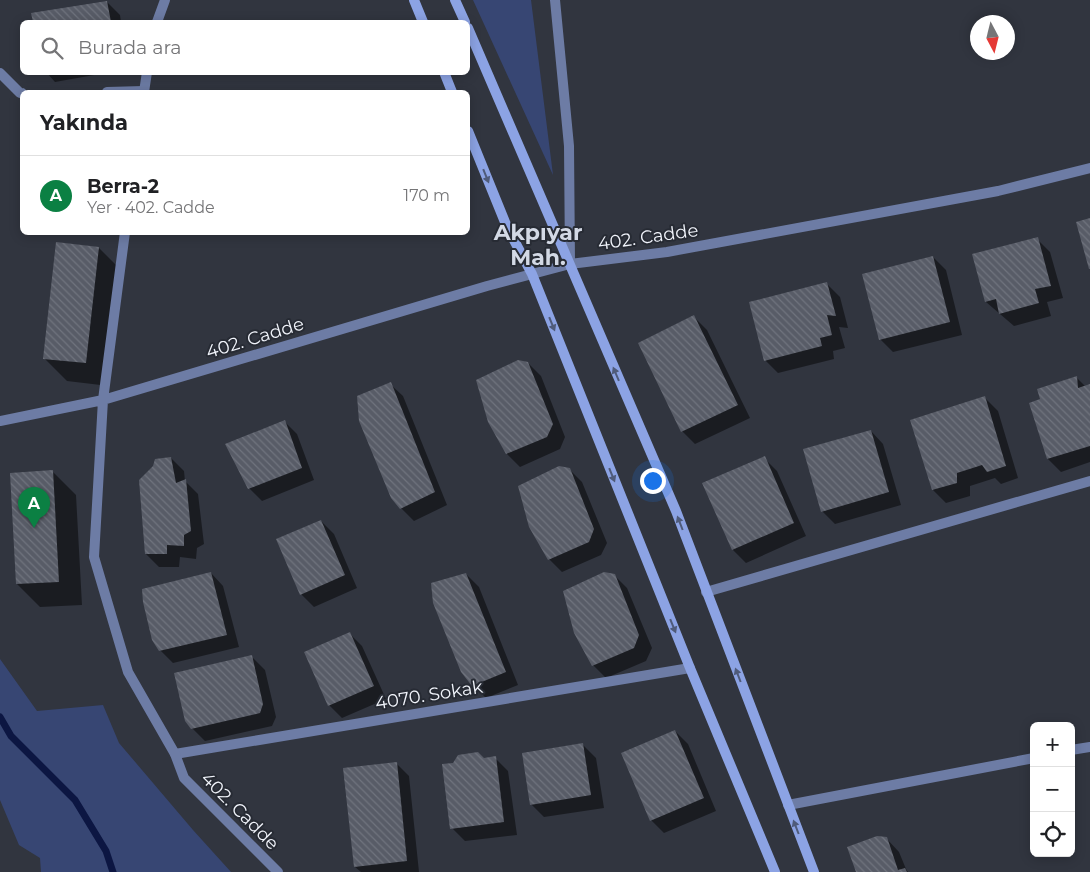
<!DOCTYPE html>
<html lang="tr">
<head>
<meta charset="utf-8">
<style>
  :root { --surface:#fff; --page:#f6f6f6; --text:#202124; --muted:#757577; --line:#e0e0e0; --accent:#0b8043 }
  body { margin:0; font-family:Montserrat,sans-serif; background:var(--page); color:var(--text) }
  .controls { position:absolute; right:15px; bottom:15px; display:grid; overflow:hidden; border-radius:8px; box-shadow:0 2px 12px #0003 }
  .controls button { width:45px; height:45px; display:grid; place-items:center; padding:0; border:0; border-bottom:1px solid var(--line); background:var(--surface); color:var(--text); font:25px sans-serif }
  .compass { position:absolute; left:970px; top:15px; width:45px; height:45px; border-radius:50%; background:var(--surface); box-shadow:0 2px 12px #0003; rotate:173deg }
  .you { position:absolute; left:652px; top:480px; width:18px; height:18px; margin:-12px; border:4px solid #fff; border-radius:50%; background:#1a73e8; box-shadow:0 0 0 8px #1a73e833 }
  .badge { display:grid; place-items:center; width:32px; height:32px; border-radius:50%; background:var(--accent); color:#fff; font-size:16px; font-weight:700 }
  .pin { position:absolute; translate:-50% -41px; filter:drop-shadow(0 1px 2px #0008) }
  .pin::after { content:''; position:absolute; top:26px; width:18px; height:15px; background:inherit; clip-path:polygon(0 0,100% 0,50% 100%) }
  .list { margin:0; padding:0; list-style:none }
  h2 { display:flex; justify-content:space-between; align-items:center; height:65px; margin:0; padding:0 20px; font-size:21px }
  h2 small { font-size:16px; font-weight:400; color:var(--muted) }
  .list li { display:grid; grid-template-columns:32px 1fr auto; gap:15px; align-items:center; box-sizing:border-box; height:80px; padding:0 20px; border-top:1px solid var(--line) }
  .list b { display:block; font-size:19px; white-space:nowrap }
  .list p { margin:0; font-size:16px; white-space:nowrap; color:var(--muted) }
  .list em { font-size:16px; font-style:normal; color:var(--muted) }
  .icon { flex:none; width:28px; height:28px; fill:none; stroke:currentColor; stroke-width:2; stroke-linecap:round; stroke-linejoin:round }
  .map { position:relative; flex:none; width:1090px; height:872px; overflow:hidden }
  .search { position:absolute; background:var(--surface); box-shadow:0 2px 12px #0003; left:20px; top:20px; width:450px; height:55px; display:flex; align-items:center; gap:12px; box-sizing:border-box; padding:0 18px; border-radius:8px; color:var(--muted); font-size:19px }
  .panel { position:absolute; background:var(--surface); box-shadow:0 2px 12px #0003; left:20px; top:90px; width:450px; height:145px; border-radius:8px }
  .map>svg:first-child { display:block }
</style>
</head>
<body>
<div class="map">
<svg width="1090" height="872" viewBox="0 0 1090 872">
  <defs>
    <pattern id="building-back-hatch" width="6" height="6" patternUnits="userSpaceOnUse" patternTransform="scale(1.25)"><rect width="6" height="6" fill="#585c67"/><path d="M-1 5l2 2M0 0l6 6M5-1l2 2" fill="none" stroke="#70747e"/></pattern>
  </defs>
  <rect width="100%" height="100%" fill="#31353f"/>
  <path fill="#374673" d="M 473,0 L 531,0 L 553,175 Z
    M 0,659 L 37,711 L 103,705 L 119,743 L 193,830 L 231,872 L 41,872 L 40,858 L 19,845 L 0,800 Z"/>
  <path fill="#0007" d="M 107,2 L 120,15 L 121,22 L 34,22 L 33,14 Z
    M 46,72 L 111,72 L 55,82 Z
    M 1037,239 L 1050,252 L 1063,298 L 1047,302 L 1051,316 L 1014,326 L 986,302 L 974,255 Z
    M 99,248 L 122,271 L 109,386 L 67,381 L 44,358 Z
    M 933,257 L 946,270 L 962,335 L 893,352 L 880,339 Z
    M 827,284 L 840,297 L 848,328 L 839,327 L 845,348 L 833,351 L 834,359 L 778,373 L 765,360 Z
    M 694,317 L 707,330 L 750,418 L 695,444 L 682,431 Z
    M 528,363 L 541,376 L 565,437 L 560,449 L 520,467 L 507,454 L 489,421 Z
    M 1077,378 L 1086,387 L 1090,385 L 1090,462 L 1061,472 L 1048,459 L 1030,404 L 1042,400 Z
    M 390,384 L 403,396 L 447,505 L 414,521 L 401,508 Z
    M 985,398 L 998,411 L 1018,478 L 1001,484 L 995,478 L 970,486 L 970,496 L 946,503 L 933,490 Z
    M 284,421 L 297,434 L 314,480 L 262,501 L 249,488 Z
    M 871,431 L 883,444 L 901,505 L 835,524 L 822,511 Z
    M 171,458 L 184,471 L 185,481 L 198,494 L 204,544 L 197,548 L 196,559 L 180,557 L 179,567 L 159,567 L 146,554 Z
    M 764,458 L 777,471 L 806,536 L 746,563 L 733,550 Z
    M 569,469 L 582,482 L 607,543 L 601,555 L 562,572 L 549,559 Z
    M 53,472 L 76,495 L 82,605 L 40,607 L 17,584 Z
    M 321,521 L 334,534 L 357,588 L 314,607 L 301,594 Z
    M 211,573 L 223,586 L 239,647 L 173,663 L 160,650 Z
    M 466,574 L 479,587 L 518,685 L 486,698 L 473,685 Z
    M 614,575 L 627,588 L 652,648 L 646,661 L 606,678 L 593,665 Z
    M 349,633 L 362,646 L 386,699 L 342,718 L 329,705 Z
    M 252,657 L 265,670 L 276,717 L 272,726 L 205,741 L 192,728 Z
    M 675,731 L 688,744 L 716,811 L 664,833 L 651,820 Z
    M 583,745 L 596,758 L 604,808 L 544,817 L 531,804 Z
    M 495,758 L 508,771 L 517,835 L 465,841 L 452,828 L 484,759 Z
    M 396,763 L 409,776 L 419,872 L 361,872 L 355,867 Z
    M 886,838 L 899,852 L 906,869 L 908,872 L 857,872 Z"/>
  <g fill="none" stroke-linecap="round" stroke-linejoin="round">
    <path stroke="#0c1642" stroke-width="7" d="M 0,717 L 11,736 L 75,800 L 106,851 L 113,872"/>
  </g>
  <path fill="url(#building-back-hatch)" d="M 107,1 L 111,22 L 33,22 L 31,13 Z
    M 1090,218 L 1090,269 L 1089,269 L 1076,222 Z
    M 1038,237 L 1051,286 L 1035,289 L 1039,303 L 999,314 L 996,299 L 985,302 L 972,254 Z
    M 56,242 L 99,247 L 86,363 L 43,359 Z
    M 933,256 L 950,322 L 879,340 L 862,274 Z
    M 827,282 L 836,316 L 827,315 L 832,335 L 820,338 L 822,346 L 764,361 L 749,302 Z
    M 694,315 L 738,405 L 681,432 L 638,343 Z
    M 518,360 L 528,362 L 553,424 L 547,437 L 506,454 L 488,422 L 476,380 Z
    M 1077,376 L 1078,388 L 1090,384 L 1090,446 L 1047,459 L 1029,403 L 1040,399 L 1037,389 Z
    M 391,382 L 435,492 L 400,509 L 391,498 L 359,421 L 357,396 Z
    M 985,396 L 1006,466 L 987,472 L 982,465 L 957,473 L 957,483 L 932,490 L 910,420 Z
    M 285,420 L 302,468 L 248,489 L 225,444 Z
    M 871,430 L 889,492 L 821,512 L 803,449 Z
    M 765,456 L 794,523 L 732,550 L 702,483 Z
    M 171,457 L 176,483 L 186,479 L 191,531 L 184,535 L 184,546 L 167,545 L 167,554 L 145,554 L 139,480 L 153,466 L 155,459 Z
    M 559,466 L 570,468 L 594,529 L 589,542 L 548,560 L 529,527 L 518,486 Z
    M 53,470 L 59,582 L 16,584 L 10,473 Z
    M 321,520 L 345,575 L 300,595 L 276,539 Z
    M 211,572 L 227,635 L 159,651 L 152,640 L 143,602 L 142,589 Z
    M 604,572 L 615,574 L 639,635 L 634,648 L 592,666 L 574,633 L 563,591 Z
    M 466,573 L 506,672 L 472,686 L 461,672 L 433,603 L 431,583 Z
    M 350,632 L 374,686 L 328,706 L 304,652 Z
    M 252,655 L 263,704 L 260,713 L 191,729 L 185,721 L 174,673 Z
    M 675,730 L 704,798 L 650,821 L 621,753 Z
    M 583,743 L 591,795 L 530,805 L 522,753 Z
    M 478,752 L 484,758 L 496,756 L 504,822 L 450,829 L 442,764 L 453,763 L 458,755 Z
    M 397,762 L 407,861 L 354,867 L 343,768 Z
    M 877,836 L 887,837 L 898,870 L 905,868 L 907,872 L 856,872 L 847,847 Z"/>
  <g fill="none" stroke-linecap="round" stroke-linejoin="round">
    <path stroke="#6d7ca5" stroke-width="10" d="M 555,0 L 569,146 L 570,263
      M 0,73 L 20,93 L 22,93
      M 107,92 L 144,91
      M 706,592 L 1090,481
      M 1071,750 L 1090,747
      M 175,754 L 690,668
      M 788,805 L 1034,758"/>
    <path stroke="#6d7ca5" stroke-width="10" d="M 157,22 L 165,0
      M 144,92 L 147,72
      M 125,232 L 103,400 L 94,557 L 128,672 L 175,754 L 184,778 L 278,872
      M 0,421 L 103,400 L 487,286 L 570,264 L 667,252 L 998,191 L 1090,168"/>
    <path stroke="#8ca3e4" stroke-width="10" d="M 414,0 L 423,22
      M 455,0 L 465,22
      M 468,28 L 676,511 L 814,872
      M 444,72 L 452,92
      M 468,131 L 507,227 L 532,274 L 690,668 L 775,872"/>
  </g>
  <defs><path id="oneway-solid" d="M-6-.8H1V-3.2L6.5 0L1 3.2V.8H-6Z" transform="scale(1.25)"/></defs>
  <g fill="#4f5b7a">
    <use href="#oneway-solid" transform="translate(486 176) rotate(68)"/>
    <use href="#oneway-solid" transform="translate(552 324) rotate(68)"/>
    <use href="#oneway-solid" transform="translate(616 374) rotate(-113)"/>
    <use href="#oneway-solid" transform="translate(612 475) rotate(68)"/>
    <use href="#oneway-solid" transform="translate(680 523) rotate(-111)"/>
    <use href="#oneway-solid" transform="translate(673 626) rotate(68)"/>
    <use href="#oneway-solid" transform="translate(738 675) rotate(-111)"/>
    <use href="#oneway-solid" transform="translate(796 827) rotate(-111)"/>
  </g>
  <g text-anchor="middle" stroke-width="4" stroke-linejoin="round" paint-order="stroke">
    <g font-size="18" fill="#f1f4fb" stroke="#272b34">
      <text transform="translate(648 237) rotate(-8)" y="6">402. Cadde</text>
      <text transform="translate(255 338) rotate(-17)" y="6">402. Cadde</text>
      <text transform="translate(429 695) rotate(-9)" y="6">4070. Sokak</text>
      <text transform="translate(240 811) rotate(45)" y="6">402. Cadde</text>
    </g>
    <g font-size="22" font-weight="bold" fill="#d3d9e5" stroke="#272b34">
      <text x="538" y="240">Akpıyar<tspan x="538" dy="25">Mah.</tspan></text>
    </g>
  </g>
</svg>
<div class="controls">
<button>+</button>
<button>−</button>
<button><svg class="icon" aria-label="locate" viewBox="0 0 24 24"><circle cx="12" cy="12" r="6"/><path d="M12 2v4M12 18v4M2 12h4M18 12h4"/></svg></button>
</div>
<svg class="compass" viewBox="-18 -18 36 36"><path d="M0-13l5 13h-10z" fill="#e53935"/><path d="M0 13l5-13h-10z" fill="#757577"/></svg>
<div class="you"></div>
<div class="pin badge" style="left:34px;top:528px">A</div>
<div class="search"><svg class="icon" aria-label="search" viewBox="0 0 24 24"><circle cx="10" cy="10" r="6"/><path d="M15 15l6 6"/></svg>Burada ara</div>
<section class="panel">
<h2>Yakında<small></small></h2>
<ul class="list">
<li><span class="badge">A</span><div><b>Berra-2</b><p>Yer · 402. Cadde</p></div><em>170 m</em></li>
</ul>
</section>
</div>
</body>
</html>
